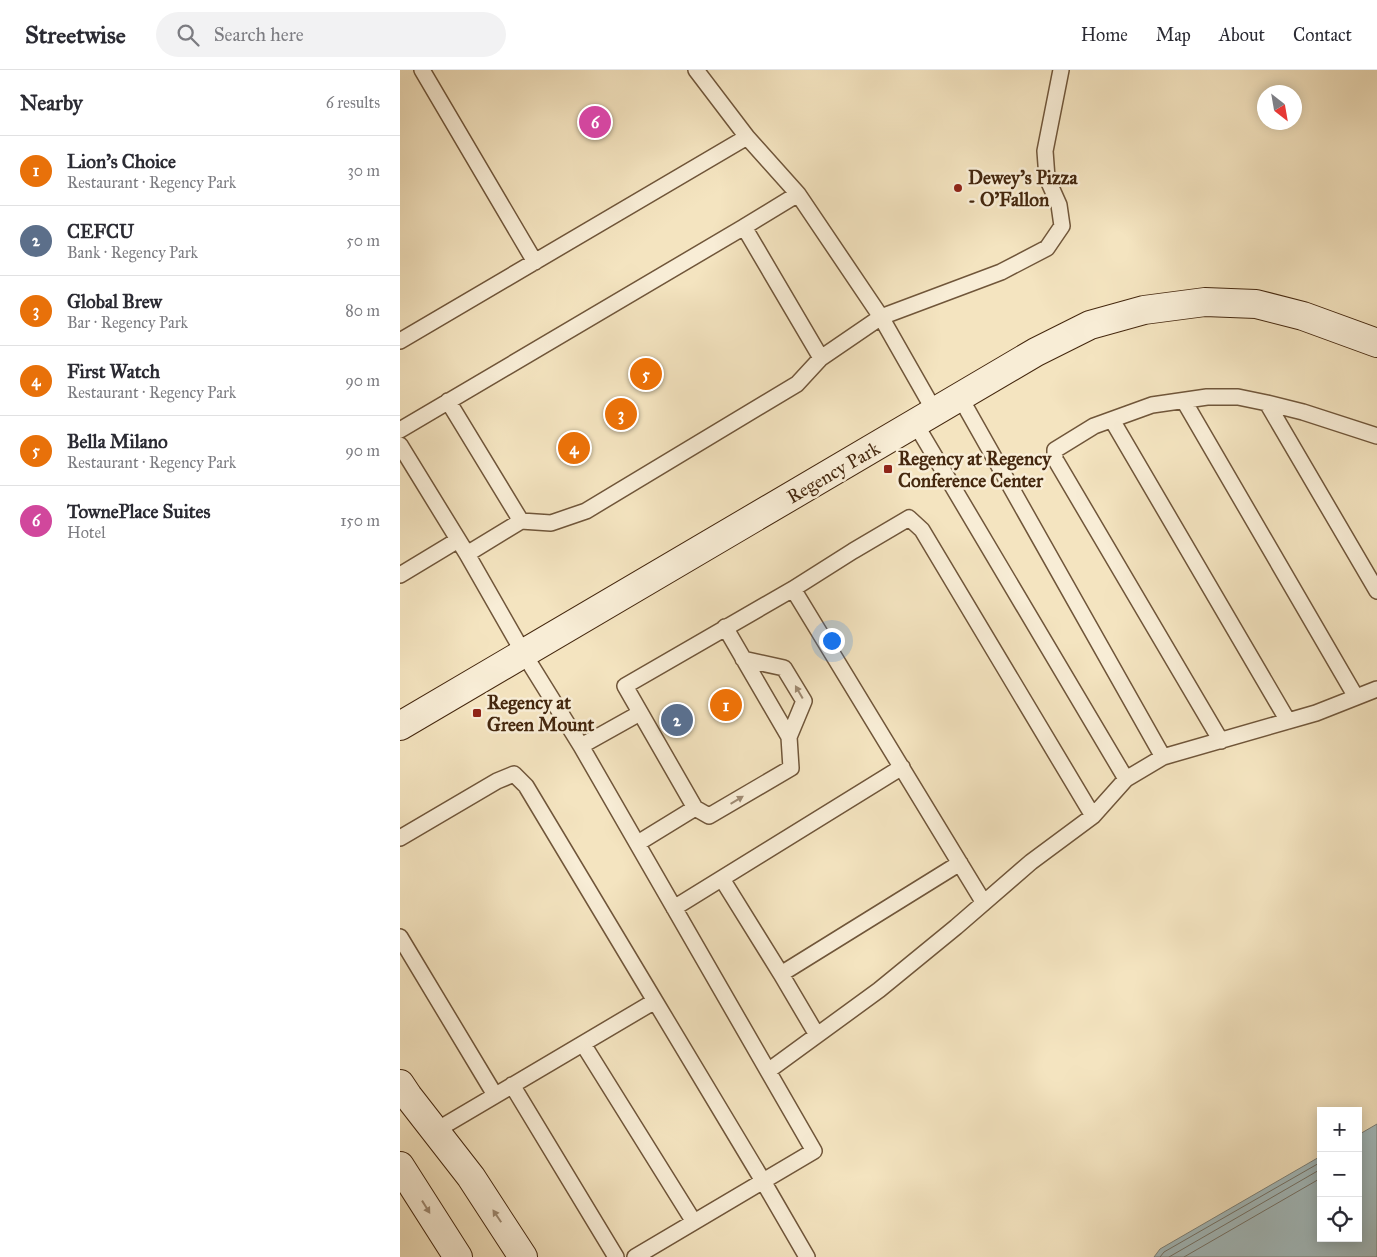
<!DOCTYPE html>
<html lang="en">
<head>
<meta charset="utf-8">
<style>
  :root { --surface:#fff; --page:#f2f2f3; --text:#2b2b33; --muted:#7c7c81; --line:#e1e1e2; --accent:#1a73e8 }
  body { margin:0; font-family:"IM FELL Great Primer",serif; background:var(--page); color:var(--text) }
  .controls { position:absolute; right:15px; bottom:15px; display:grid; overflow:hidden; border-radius:0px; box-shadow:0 2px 12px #0003 }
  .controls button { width:45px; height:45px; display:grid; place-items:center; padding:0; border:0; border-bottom:1px solid var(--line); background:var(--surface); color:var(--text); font:25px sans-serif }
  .compass { position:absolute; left:857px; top:15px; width:45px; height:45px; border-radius:50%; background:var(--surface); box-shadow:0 2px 12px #0003; rotate:149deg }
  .you { position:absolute; left:431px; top:570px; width:18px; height:18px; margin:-12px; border:4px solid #fff; border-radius:50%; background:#1a73e8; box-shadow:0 0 0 8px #1a73e833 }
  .badge { display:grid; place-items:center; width:32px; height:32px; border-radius:50%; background:var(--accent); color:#fff; font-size:16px; font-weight:700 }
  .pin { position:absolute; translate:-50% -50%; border:2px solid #fff; box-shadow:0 1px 5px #0006 }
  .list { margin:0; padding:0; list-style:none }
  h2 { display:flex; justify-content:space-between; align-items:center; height:65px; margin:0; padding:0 20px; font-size:21px }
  h2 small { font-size:16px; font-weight:400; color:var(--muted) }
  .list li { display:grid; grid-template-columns:32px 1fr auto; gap:15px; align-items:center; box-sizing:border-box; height:70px; padding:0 20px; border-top:1px solid var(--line) }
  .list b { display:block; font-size:19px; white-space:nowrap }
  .list p { margin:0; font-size:16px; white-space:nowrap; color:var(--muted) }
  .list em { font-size:16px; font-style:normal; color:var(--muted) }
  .icon { flex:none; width:28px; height:28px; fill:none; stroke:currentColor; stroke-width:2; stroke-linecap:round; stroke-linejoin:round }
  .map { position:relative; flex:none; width:977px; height:1187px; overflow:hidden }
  header { display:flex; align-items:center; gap:30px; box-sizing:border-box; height:70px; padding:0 25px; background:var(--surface); border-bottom:1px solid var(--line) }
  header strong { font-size:24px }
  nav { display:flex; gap:28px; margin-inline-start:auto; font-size:18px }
  .search { width:350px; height:45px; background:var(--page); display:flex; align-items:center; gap:12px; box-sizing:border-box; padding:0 18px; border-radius:28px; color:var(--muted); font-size:19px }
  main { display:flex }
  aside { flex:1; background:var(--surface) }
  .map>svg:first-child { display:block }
</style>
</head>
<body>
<header>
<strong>Streetwise</strong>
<div class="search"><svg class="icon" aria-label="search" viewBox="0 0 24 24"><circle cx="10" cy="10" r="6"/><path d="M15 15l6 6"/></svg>Search here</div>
<nav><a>Home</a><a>Map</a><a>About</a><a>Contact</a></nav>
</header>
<main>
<aside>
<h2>Nearby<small>6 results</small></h2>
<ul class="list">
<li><span class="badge" style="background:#e8710a">1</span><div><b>Lion's Choice</b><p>Restaurant · Regency Park</p></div><em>30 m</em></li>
<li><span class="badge" style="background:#5c6f8a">2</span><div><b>CEFCU</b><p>Bank · Regency Park</p></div><em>50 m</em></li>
<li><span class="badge" style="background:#e8710a">3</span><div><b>Global Brew</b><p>Bar · Regency Park</p></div><em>80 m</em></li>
<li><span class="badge" style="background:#e8710a">4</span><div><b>First Watch</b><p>Restaurant · Regency Park</p></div><em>90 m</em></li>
<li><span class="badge" style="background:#e8710a">5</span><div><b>Bella Milano</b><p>Restaurant · Regency Park</p></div><em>90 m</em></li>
<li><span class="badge" style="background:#d1479c">6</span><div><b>TownePlace Suites</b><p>Hotel</p></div><em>150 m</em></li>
</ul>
</aside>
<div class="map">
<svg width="977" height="1187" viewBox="0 0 977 1187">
  <rect width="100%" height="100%" fill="#f4e4c0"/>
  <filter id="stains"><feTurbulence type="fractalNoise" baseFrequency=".004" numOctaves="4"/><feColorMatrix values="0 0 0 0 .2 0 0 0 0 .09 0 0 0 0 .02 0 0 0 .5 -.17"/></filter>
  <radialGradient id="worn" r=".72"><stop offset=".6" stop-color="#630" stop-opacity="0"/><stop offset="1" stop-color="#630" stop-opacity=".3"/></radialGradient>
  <path fill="#a2bbbe" stroke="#7c8078" d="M 977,1054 L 977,1187 L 754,1187 L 760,1179 L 921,1086 L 921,1168 L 958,1168 L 958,1065 Z"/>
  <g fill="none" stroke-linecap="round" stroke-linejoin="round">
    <path stroke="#737166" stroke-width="1" d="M 760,1187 L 764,1182 L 921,1092
      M 769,1187 L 921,1099
      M 784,1187 L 921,1108"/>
    <g stroke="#70563a" stroke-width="18">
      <path id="lane" d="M 22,0 L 135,192
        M 347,67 L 398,124 L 481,247 L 601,202 L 647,178 L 662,156 L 659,135 L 647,108 L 645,81 L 661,0
        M 398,124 L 344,157 L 421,288
        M 0,271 L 347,67 L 296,0
        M 560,327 L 763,687
        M 48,331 L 121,451
        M 784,331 L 956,627
        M 867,333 L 977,521
        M 712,350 L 888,651
        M 515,353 L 726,709
        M 0,360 L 344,157
        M 0,375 L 67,484 L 124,584 L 181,676 L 414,1081 L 235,1187
        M 67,484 L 121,451 L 151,453 L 186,441 L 397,314 L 421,288 L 481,247 L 535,342
        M 0,505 L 58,470
        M 393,519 L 584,833
        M 325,557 L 389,667 L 391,698 L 309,746 L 295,738 L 225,616 L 393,519 L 453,481 L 509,448 L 522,460 L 693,746
        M 343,589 L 384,598 L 404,631 L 389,667
        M 821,671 L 655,389 L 655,380 L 694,356 L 752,335 L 807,327 L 838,327 L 867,333 L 903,342 L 977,366
        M 181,676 L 240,643
        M 0,768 L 97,711 L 114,704 L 126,716 L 255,931
        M 238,773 L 295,738
        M 322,809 L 381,904 L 560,793
        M 274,838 L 502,697
        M 0,867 L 95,1025
        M 381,904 L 417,965
        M 183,974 L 294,1152
        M 368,1001 L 479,920 L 556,857 L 631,792 L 693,746 L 726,709 L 763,687 L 916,643 L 977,619
        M 112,1015 L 216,1187
        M 35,1061 L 255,931 L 363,1111 L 407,1187"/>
    </g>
    <g stroke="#44270e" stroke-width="30">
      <path id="secondary" d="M 0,656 L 636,282 L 690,255 L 744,240 L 805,232 L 856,234 L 903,246 L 977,273
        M 0,1014 L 8,1026 L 71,1107 L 123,1187
        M 0,1096 L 58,1187"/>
    </g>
    <use href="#lane" stroke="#f8edd6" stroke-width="15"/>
    <use href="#secondary" stroke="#f8edd6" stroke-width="28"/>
  </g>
  <defs><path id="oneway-solid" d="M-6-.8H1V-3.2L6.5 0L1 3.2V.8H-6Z" transform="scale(1.25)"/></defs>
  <g fill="#9e8a72">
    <use href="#oneway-solid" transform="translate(399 622) rotate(-120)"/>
    <use href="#oneway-solid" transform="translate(337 730) rotate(-31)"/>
    <use href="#oneway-solid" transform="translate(26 1137) rotate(58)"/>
    <use href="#oneway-solid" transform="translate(97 1146) rotate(-124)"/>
  </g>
  <g fill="#8f2418" stroke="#f8edd6" stroke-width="2">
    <circle cx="558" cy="118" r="5"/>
    <rect x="483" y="394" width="10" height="10" rx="2.5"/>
    <rect x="72" y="638" width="10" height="10" rx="2.5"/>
  </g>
  <g text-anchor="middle" stroke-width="5" stroke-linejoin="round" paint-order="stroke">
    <g font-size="19" font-weight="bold" fill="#44270e" stroke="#f8edd6" text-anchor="start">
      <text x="568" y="114">Dewey's Pizza<tspan x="568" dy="22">- O'Fallon</tspan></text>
      <text x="498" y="395">Regency at Regency<tspan x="498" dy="22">Conference Center</tspan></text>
      <text x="87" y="639">Regency at<tspan x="87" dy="22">Green Mount</tspan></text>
    </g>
    <g font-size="19" fill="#44270e" stroke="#f8edd6">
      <text transform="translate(433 402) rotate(-30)" y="7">Regency Park</text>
    </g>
  </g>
  <rect width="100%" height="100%" filter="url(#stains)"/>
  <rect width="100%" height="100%" fill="url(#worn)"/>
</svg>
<div class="controls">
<button>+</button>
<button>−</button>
<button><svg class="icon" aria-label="locate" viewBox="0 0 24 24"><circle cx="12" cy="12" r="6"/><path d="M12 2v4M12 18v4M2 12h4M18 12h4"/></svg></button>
</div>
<svg class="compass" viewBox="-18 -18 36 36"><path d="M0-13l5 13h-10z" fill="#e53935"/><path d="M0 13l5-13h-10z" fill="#7c7c81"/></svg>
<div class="you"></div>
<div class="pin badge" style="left:326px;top:635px;background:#e8710a">1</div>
<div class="pin badge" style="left:277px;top:650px;background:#5c6f8a">2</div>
<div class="pin badge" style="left:221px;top:344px;background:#e8710a">3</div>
<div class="pin badge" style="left:174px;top:378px;background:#e8710a">4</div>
<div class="pin badge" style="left:246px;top:304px;background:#e8710a">5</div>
<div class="pin badge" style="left:195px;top:52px;background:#d1479c">6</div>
</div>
</main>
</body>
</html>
